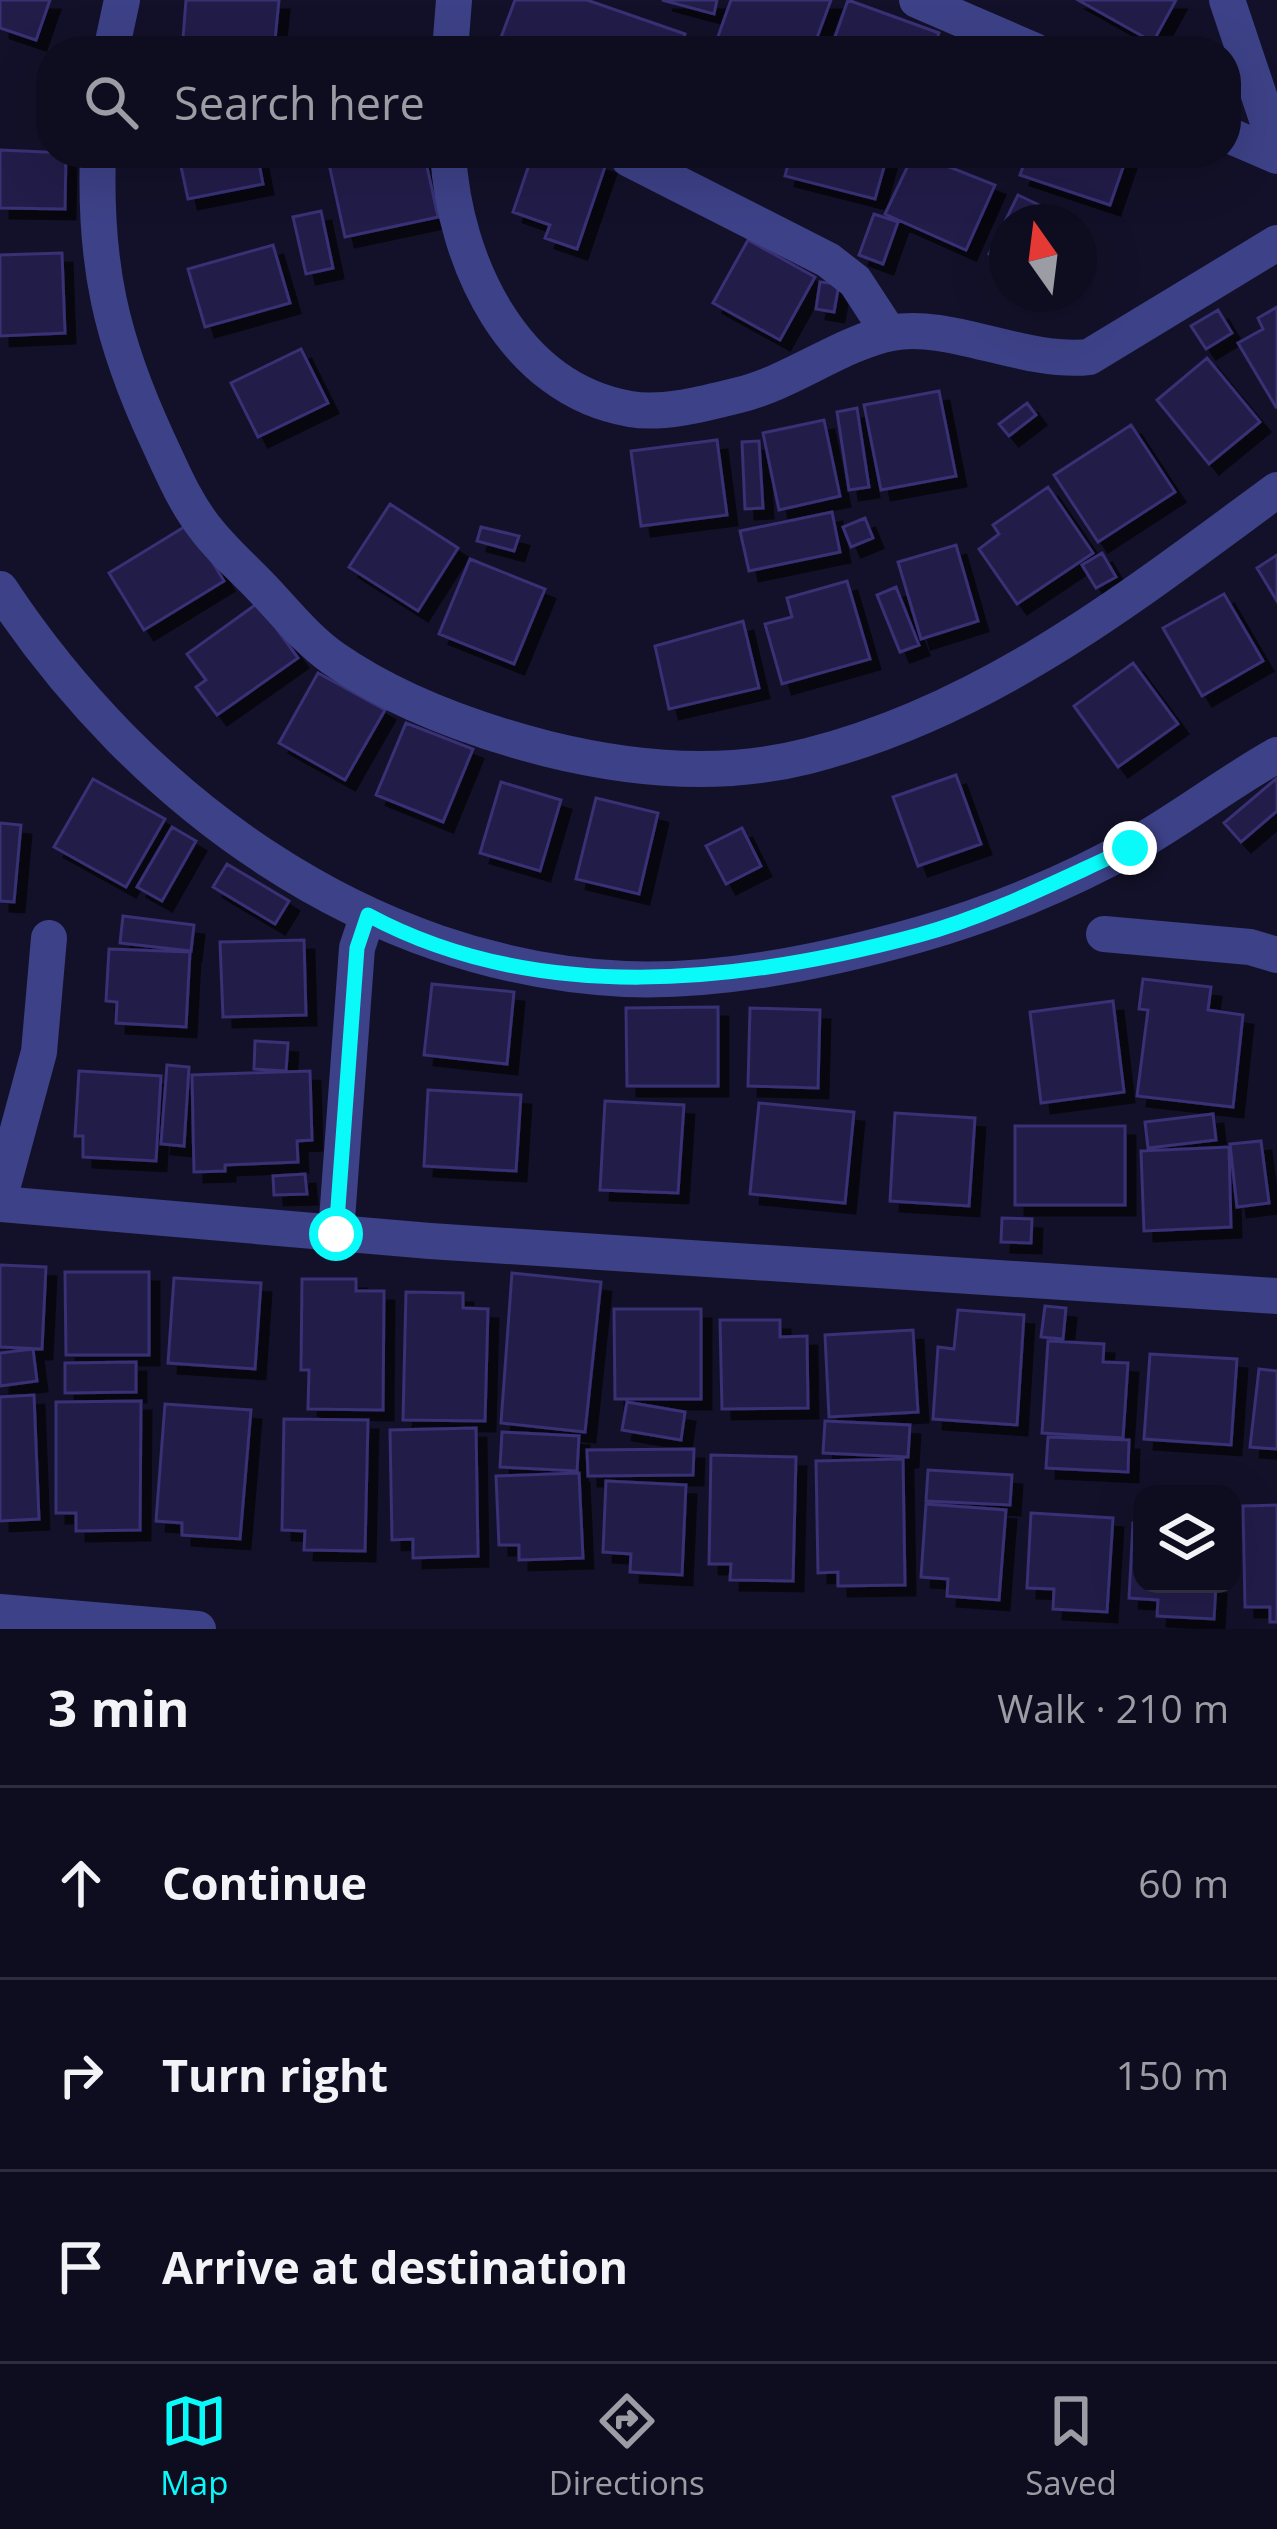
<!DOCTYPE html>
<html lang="en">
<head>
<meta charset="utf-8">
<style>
  :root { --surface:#0e0d1f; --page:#171628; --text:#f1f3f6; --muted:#9b9ca4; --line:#2e2d3d; --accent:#0afafa }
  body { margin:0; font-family:"Open Sans",sans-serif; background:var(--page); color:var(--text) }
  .controls { position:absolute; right:36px; bottom:36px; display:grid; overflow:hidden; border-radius:24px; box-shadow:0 12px 48px #0002 }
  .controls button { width:108px; height:108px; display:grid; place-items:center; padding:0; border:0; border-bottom:3px solid var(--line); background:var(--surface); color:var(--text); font:60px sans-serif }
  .compass { position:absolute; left:989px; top:204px; width:108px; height:108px; border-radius:50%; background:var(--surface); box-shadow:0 12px 48px #0002; rotate:346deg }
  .stop { position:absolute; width:36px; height:36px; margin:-27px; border:9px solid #0afafa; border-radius:50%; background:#fff }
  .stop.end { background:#0afafa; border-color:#fff; box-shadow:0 3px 12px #0008 }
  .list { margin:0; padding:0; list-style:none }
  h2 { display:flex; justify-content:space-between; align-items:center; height:156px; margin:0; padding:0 48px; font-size:51px }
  h2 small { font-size:39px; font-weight:400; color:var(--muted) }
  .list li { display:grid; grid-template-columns:78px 1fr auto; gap:36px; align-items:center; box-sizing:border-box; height:192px; padding:0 48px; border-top:3px solid var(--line) }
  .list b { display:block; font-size:45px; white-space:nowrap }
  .list em { font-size:39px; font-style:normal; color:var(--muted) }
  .icon { flex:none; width:66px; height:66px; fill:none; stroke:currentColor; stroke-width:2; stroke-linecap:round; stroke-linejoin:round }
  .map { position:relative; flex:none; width:1277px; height:1629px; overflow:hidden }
  .search { position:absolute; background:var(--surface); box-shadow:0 12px 48px #0002; left:36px; right:36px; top:36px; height:132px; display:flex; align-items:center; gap:30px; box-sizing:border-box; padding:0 42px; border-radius:48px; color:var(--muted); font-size:45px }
  .sheet { height:732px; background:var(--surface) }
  nav { display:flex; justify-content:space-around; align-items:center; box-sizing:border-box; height:168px; border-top:3px solid var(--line); background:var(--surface); font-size:33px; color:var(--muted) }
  nav a { display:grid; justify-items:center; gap:6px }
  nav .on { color:var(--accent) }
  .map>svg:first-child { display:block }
</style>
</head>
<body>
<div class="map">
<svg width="1277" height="1629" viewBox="0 0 1277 1629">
  <defs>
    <filter id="shadow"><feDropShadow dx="10" dy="10" stdDeviation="0" flood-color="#0009"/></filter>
  </defs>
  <rect width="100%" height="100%" fill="#131129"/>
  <path fill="#221d4a" stroke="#373075" stroke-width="3" filter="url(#shadow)" d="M 0,0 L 50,0 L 36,40 L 0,28 Z
    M 186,0 L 279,0 L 275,40 L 261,39 L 260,51 L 182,51 Z
    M 515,0 L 587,0 L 685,34 L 679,51 L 496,51 Z
    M 662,0 L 717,0 L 714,14 Z
    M 731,0 L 831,0 L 812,51 L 741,51 L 716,42 Z
    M 848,0 L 939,33 L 932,51 L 830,51 Z
    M 1078,0 L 1176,0 L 1153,42 Z
    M 0,150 L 66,153 L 65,209 L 0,208 Z
    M 178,153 L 257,153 L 263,184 L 188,199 Z
    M 380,153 L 424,153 L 438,217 L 345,237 L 329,164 Z
    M 533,153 L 574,153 L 606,164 L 577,249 L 545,238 L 550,225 L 513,212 Z
    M 791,153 L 888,153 L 875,199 L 785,176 Z
    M 914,153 L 995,185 L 966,250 L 885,214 Z
    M 1028,153 L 1128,153 L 1110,205 L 1020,175 Z
    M 1018,195 L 1075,222 L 1007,222 L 1007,262 L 989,254 Z
    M 321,211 L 333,268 L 306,274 L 293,217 Z
    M 874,214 L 898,222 L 883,264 L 859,255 Z
    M 748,240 L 815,277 L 780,340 L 713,303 Z
    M 273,245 L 290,303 L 205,327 L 188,269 Z
    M 62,253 L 65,333 L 0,336 L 0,255 Z
    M 820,282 L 839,284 L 834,312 L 816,309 Z
    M 1277,307 L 1277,406 L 1276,407 L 1238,343 L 1263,329 L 1258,318 Z
    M 1218,310 L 1232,333 L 1206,349 L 1191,326 Z
    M 301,349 L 328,403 L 258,437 L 231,383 Z
    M 1207,358 L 1260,422 L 1209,464 L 1157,400 Z
    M 939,391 L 956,476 L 881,490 L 864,405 Z
    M 1027,403 L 1036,415 L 1009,436 L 999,424 Z
    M 857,408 L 869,487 L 849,490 L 837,412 Z
    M 824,420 L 840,496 L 779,510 L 763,433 Z
    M 1131,425 L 1175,492 L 1098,542 L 1054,475 Z
    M 717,440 L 727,515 L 641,526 L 631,451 Z
    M 759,441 L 763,508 L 745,509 L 742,442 Z
    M 1048,487 L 1093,553 L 1017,604 L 979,549 L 999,534 L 993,525 Z
    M 390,504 L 458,548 L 418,611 L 349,567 Z
    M 832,512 L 840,552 L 749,571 L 740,531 Z
    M 865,518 L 873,538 L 851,547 L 843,527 Z
    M 189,524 L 224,581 L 144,630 L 109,573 Z
    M 481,527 L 519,536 L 514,551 L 477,541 Z
    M 956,545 L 978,621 L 921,639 L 898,562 Z
    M 1102,553 L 1116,577 L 1096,588 L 1082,565 Z
    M 1277,555 L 1277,601 L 1257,568 Z
    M 470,559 L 545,589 L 514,664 L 439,634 Z
    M 847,581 L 870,659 L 782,684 L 765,624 L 792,617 L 787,598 Z
    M 896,587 L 919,645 L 900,652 L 877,595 Z
    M 1224,594 L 1263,661 L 1202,696 L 1163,628 Z
    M 258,603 L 298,658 L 217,715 L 196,687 L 206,680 L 187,654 Z
    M 743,621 L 759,688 L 669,709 L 655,646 Z
    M 1133,663 L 1178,724 L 1118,767 L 1074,706 Z
    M 318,673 L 385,710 L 345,780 L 279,743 Z
    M 406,723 L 473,749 L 443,822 L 376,795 Z
    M 956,775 L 981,844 L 918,866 L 893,797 Z
    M 1277,778 L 1277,811 L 1241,842 L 1224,823 Z
    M 93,779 L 165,819 L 126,887 L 54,847 Z
    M 501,782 L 561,800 L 540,871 L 480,853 Z
    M 596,798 L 658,813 L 639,894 L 576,879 Z
    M 0,823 L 21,825 L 14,902 L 0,901 Z
    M 172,827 L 196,841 L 162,901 L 137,887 Z
    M 742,828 L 761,866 L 726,884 L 706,846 Z
    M 227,864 L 289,901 L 275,924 L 213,887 Z
    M 123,916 L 194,925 L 191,951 L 120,943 Z
    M 304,940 L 306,1015 L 223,1017 L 220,942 Z
    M 109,949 L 190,952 L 186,1027 L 116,1023 L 117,1002 L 106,1001 Z
    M 1143,979 L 1211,987 L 1208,1010 L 1243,1015 L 1233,1107 L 1137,1096 L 1148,1010 L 1139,1009 Z
    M 432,984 L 514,992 L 507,1064 L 424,1055 Z
    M 1113,1001 L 1124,1092 L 1041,1103 L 1030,1012 Z
    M 718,1007 L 718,1086 L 627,1086 L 626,1008 Z
    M 750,1008 L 820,1010 L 818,1088 L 748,1086 Z
    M 255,1041 L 288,1043 L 286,1071 L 254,1069 Z
    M 167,1065 L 189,1067 L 184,1146 L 161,1144 Z
    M 79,1071 L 161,1076 L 156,1161 L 83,1157 L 83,1136 L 75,1136 Z
    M 310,1071 L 312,1140 L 297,1141 L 298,1162 L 225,1165 L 225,1171 L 194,1172 L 192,1075 Z
    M 428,1090 L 521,1095 L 516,1171 L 424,1166 Z
    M 605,1101 L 684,1105 L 678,1193 L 600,1190 Z
    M 759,1103 L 854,1112 L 845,1203 L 750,1194 Z
    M 895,1113 L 975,1118 L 969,1206 L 890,1201 Z
    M 1213,1114 L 1216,1140 L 1148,1148 L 1145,1122 Z
    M 1015,1126 L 1125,1126 L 1125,1205 L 1015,1205 Z
    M 1261,1141 L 1269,1203 L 1237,1207 L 1230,1144 Z
    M 1229,1147 L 1231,1227 L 1144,1231 L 1141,1151 Z
    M 305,1174 L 307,1194 L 274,1195 L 273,1176 Z
    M 1002,1218 L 1032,1219 L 1031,1243 L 1001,1242 Z
    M 0,1265 L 46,1267 L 42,1349 L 0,1347 Z
    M 65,1272 L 149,1272 L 149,1355 L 66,1355 Z
    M 512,1273 L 601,1282 L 585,1432 L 501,1423 Z
    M 174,1278 L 261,1283 L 255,1369 L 168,1363 Z
    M 302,1279 L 356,1279 L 356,1291 L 384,1291 L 383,1410 L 308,1409 L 309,1370 L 301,1370 Z
    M 406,1292 L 463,1293 L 463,1308 L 488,1309 L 485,1421 L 403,1420 Z
    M 1045,1306 L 1066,1308 L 1063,1339 L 1041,1337 Z
    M 614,1309 L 701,1309 L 701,1399 L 615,1399 Z
    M 958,1310 L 1024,1315 L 1017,1425 L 933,1419 L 938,1347 L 954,1349 Z
    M 720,1320 L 780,1320 L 780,1337 L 807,1336 L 808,1408 L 722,1409 Z
    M 913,1330 L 918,1412 L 829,1417 L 825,1335 Z
    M 1048,1341 L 1104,1344 L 1103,1362 L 1128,1363 L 1123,1438 L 1042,1433 Z
    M 33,1349 L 37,1381 L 0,1386 L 0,1353 Z
    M 1150,1354 L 1237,1359 L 1231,1445 L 1144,1439 Z
    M 136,1362 L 136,1392 L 65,1393 L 65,1363 Z
    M 1259,1369 L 1277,1371 L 1277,1449 L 1250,1447 Z
    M 34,1395 L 39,1519 L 0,1521 L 0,1397 Z
    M 141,1401 L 140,1530 L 76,1531 L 76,1513 L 56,1513 L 56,1402 Z
    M 627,1402 L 685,1412 L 681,1440 L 622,1430 Z
    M 165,1404 L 251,1410 L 240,1539 L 182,1535 L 182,1523 L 156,1521 Z
    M 284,1419 L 368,1420 L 365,1551 L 304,1550 L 305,1531 L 282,1530 Z
    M 825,1421 L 910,1425 L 908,1457 L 823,1453 Z
    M 476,1428 L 478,1556 L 413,1558 L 413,1539 L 392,1540 L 390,1430 Z
    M 502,1432 L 579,1436 L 577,1471 L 500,1467 Z
    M 1048,1437 L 1129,1440 L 1128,1472 L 1046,1468 Z
    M 694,1449 L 693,1475 L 588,1476 L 587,1450 Z
    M 711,1455 L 796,1457 L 793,1581 L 730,1580 L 731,1564 L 709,1564 Z
    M 903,1459 L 905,1585 L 838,1586 L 838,1572 L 818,1573 L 816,1461 Z
    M 928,1470 L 1012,1475 L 1010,1505 L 926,1501 Z
    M 579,1473 L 583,1558 L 519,1560 L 519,1545 L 499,1545 L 496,1476 Z
    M 606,1481 L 686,1485 L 682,1575 L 630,1572 L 631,1554 L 603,1552 Z
    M 926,1504 L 1006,1510 L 999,1600 L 947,1596 L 948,1579 L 921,1577 Z
    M 1277,1505 L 1277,1622 L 1270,1622 L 1270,1607 L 1245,1607 L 1243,1506 Z
    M 1031,1513 L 1113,1518 L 1107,1612 L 1053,1609 L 1054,1589 L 1027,1588 Z
    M 1133,1523 L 1142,1523 L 1142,1584 L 1216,1584 L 1214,1619 L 1157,1616 L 1158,1600 L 1129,1598 Z"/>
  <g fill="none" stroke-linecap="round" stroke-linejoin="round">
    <path stroke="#3d4187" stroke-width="36" d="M 917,0 L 1035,51
      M 1227,0 L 1277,149
      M 111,51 L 122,0
      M 450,51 L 454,0
      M 1226,134 L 1277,156
      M 98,153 C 94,264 111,340 158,441 C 172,471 185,503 206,529 C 222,550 243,568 262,588 C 284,611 306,639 333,658 C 396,702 474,730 548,749 C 633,770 722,778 808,756 C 988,710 1130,598 1277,490
      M 448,153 C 454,262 513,389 630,409 C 664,415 706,403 739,395 C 792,382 841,343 891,333 C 947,321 1024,364 1089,357 L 1277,243
      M 629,159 L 828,260 L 855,281 L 889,333
      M 0,589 C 139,800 366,967 625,979 C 722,983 827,961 921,934 C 991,914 1067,883 1131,847 C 1181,819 1227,783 1277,755
      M 1104,934 L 1250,947 L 1277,955
      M 0,1196 L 39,1052 L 49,938
      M 0,1204 L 430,1241 L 1277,1296
      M 336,1233 L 357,948 L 368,915
      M 0,1612 L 198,1629"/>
  </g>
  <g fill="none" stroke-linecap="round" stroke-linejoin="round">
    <path stroke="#0afafa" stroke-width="15" d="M 336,1234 L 357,948 L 368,915 C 537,1006 741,983 919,935 C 992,915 1061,879 1130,848"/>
  </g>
</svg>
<div class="controls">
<button><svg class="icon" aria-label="layers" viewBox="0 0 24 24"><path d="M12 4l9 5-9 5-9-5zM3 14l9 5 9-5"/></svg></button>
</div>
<svg class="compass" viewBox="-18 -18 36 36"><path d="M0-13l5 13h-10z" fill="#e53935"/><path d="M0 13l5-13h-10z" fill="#9b9ca4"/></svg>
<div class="stop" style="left:336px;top:1234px"></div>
<div class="stop end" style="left:1130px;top:848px"></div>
<div class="search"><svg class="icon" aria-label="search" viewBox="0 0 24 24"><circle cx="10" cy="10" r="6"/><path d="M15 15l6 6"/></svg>Search here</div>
</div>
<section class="sheet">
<h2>3 min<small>Walk · 210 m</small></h2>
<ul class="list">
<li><svg class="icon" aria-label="ahead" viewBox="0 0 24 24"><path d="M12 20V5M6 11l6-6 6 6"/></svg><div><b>Continue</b></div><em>60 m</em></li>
<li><svg class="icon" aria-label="right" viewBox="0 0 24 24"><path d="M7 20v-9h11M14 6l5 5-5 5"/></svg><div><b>Turn right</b></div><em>150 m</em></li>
<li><svg class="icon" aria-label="arrive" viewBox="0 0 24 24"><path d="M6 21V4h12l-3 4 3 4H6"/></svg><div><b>Arrive at destination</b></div></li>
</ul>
</section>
<nav>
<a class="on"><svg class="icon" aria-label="map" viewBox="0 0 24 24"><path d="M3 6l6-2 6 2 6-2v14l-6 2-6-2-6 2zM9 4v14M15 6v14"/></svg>Map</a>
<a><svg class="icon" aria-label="directions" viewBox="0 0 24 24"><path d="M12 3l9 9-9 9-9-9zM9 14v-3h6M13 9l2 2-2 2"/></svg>Directions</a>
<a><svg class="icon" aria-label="saved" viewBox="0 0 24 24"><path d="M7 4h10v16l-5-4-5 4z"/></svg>Saved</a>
</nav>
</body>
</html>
